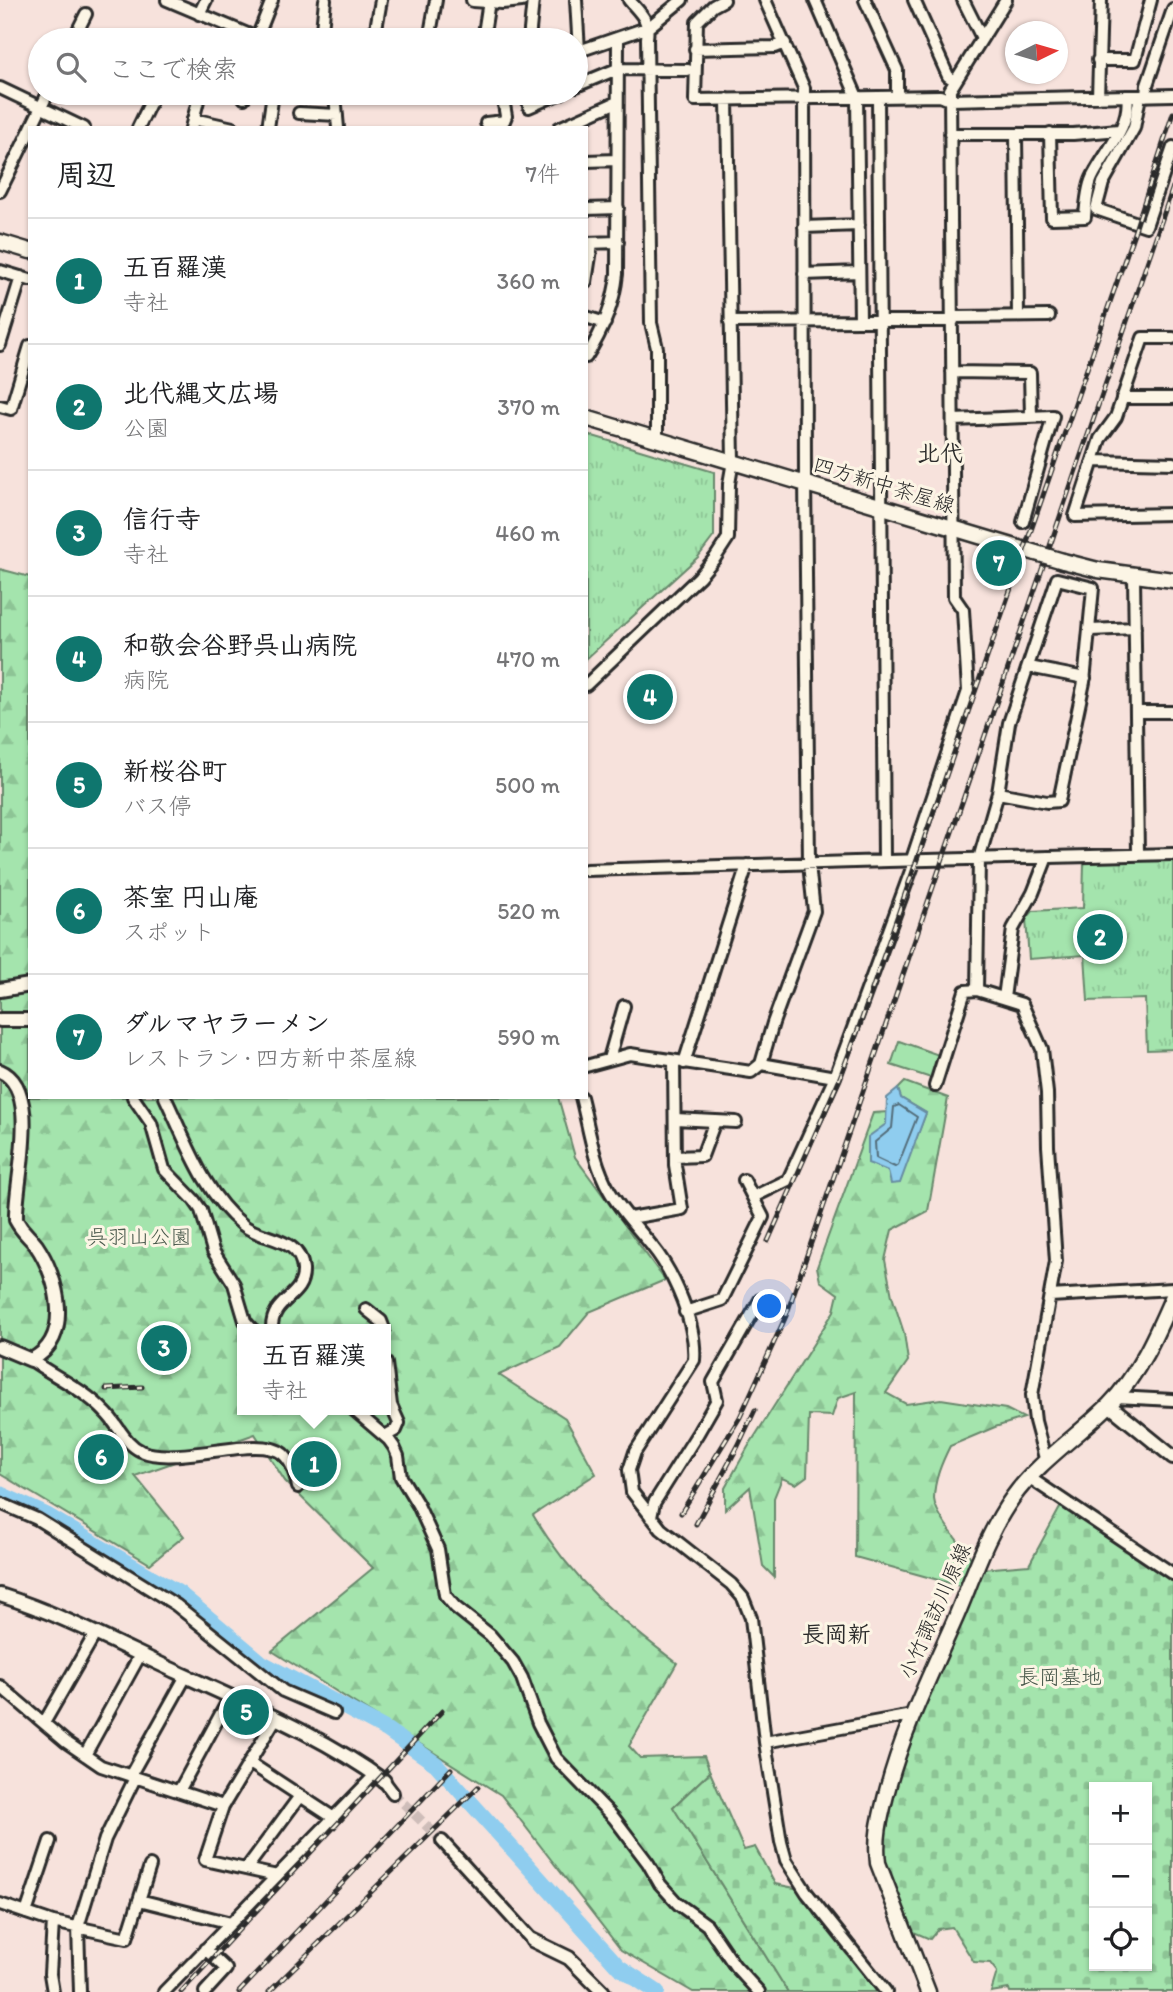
<!DOCTYPE html>
<html lang="ja">
<head>
<meta charset="utf-8">
<style>
  :root { --surface:#fff; --page:#f2f2f2; --text:#202124; --muted:#757577; --line:#e0e0e0; --accent:#0f766e }
  body { margin:0; font-family:Itim,"Klee One",sans-serif; background:var(--page); color:var(--text) }
  .controls { position:absolute; right:21px; bottom:21px; display:grid; overflow:hidden; border-radius:0px; box-shadow:0 2px 5px #0004 }
  .controls button { width:63px; height:63px; display:grid; place-items:center; padding:0; border:0; border-bottom:2px solid var(--line); background:var(--surface); color:var(--text); font:35px sans-serif }
  .compass { position:absolute; left:1005px; top:21px; width:63px; height:63px; border-radius:50%; background:var(--surface); box-shadow:0 2px 5px #0004; rotate:85deg }
  .you { position:absolute; left:770px; top:1307px; width:24px; height:24px; margin:-18px; border:5px solid #fff; border-radius:50%; background:#1a73e8; box-shadow:0 0 0 10px #1a73e833 }
  .badge { display:grid; place-items:center; width:46px; height:46px; border-radius:50%; background:var(--accent); color:#fff; font-size:23px; font-weight:700 }
  .pin { position:absolute; translate:-50% -50%; border:4px solid #fff; box-shadow:0 2px 7px #0006 }
  .popup { position:absolute; left:237px; top:1324px; width:154px; height:91px; box-sizing:border-box; display:grid; place-content:center; border-radius:0px; background:var(--surface); filter:drop-shadow(0 2px 5px #0005); font-size:23px; white-space:nowrap; color:var(--muted) }
  .popup b { font-size:26px; color:var(--text) }
  .popup::after { content:''; position:absolute; left:50%; top:100%; margin-left:-14px; border:14px solid transparent; border-top-color:var(--surface) }
  .list { margin:0; padding:0; list-style:none }
  h2 { display:flex; justify-content:space-between; align-items:center; height:91px; margin:0; padding:0 28px; font-size:30px }
  h2 small { font-size:23px; font-weight:400; color:var(--muted) }
  .list li { display:grid; grid-template-columns:46px 1fr auto; gap:21px; align-items:center; box-sizing:border-box; height:126px; padding:0 28px; border-top:2px solid var(--line) }
  .list b { display:block; font-size:26px; white-space:nowrap }
  .list p { margin:0; font-size:23px; white-space:nowrap; color:var(--muted) }
  .list em { font-size:23px; font-style:normal; color:var(--muted) }
  .icon { flex:none; width:38px; height:38px; fill:none; stroke:currentColor; stroke-width:2; stroke-linecap:round; stroke-linejoin:round }
  .map { position:relative; flex:none; width:1173px; height:1992px; overflow:hidden }
  .search { position:absolute; background:var(--surface); box-shadow:0 2px 5px #0004; left:28px; top:28px; width:560px; height:77px; display:flex; align-items:center; gap:18px; box-sizing:border-box; padding:0 24px; border-radius:38px; color:var(--muted); font-size:26px }
  .panel { position:absolute; background:var(--surface); box-shadow:0 2px 5px #0004; left:28px; top:126px; width:560px; height:973px; border-radius:0px }
  .map>svg:first-child { display:block }
</style>
</head>
<body>
<div class="map">
<svg width="1173" height="1992" viewBox="0 0 1173 1992">
  <defs>
    <pattern id="forest-firs" width="22" height="20" patternUnits="userSpaceOnUse" patternTransform="scale(1.75)"><rect width="22" height="20" fill="#a4e4ad"/><path d="M5 1l3.5 6h-7zM16 11l3.5 6h-7z" fill="#8dc495"/></pattern>
    <pattern id="cemetery-stones" width="16" height="16" patternUnits="userSpaceOnUse" patternTransform="scale(1.75)"><rect width="16" height="16" fill="#a4e4ad"/><path d="M2 7V4a2 2 0 0 1 4 0v3zM10 15v-3a2 2 0 0 1 4 0v3z" fill="#8dc495"/></pattern>
    <pattern id="park-tufts" width="24" height="20" patternUnits="userSpaceOnUse" patternTransform="scale(1.75)"><rect width="24" height="20" fill="#a4e4ad"/><path d="M3 7l-1-3M5 7V3M7 7l1-3M15 17l-1-3M17 17v-4M19 17l1-3" fill="none" stroke="#8dc495"/></pattern>
  </defs>
  <rect width="100%" height="100%" fill="#f7e2dc"/>
  <filter id="ink" filterUnits="userSpaceOnUse"><feTurbulence type="fractalNoise" baseFrequency=".0143" numOctaves="2"/><feDisplacementMap in="SourceGraphic" scale="14" xChannelSelector="R" yChannelSelector="G"/><feConvolveMatrix kernelMatrix="1 2 1 2 8 2 1 2 1" color-interpolation-filters="sRGB"/></filter>
  <g filter="url(#ink)">
    <path fill="#a4e4ad" stroke="#68886c" stroke-width="2" d="M 899,1041 L 939,1055 L 931,1078 L 891,1065 Z"/>
    <path fill="url(#forest-firs)" stroke="#68886c" stroke-width="2" fill-rule="evenodd" d="M 0,569 L 30,577 L 30,1097 L 558,1097 L 575,1157 L 665,1280 L 589,1312 L 560,1347 L 499,1375 L 565,1418 L 596,1474 L 533,1515 C 572,1580 617,1618 677,1663 L 629,1746 L 640,1758 L 704,1756 L 710,1772 L 673,1807 L 788,1992 L 693,1992 L 621,1950 L 501,1795 L 272,1651 L 373,1568 L 285,1481 L 255,1434 L 135,1476 L 184,1536 L 150,1564 L 0,1474 ZM 242,1329 L 386,1329 L 386,1410 L 242,1410 Z
      M 905,1082 L 948,1098 L 928,1211 L 892,1230 L 885,1260 L 892,1296 L 904,1333 L 908,1361 L 886,1393 L 906,1404 L 941,1399 L 1006,1409 L 1024,1418 L 995,1427 L 950,1446 C 942,1462 934,1480 934,1499 C 935,1515 962,1546 972,1559 L 960,1586 L 855,1557 L 856,1392 L 838,1398 L 832,1416 L 809,1415 L 807,1476 L 796,1484 L 782,1478 L 774,1498 L 774,1577 L 763,1566 L 750,1487 L 725,1510 L 725,1488 L 748,1447 L 834,1311 L 838,1294 L 820,1281 L 817,1267 L 873,1113 L 888,1112 L 886,1124 L 912,1149 L 926,1113 L 901,1098 L 898,1089 Z"/>
    <path fill="url(#cemetery-stones)" stroke="#68886c" stroke-width="2" fill-rule="evenodd" d="M 1062,1504 L 1173,1579 L 1173,1992 L 1010,1992 L 1009,1989 L 991,1992 L 997,1972 L 990,1963 L 974,1962 L 952,1927 L 938,1929 L 930,1939 L 909,1930 L 876,1842 L 924,1703 L 982,1569 L 1029,1565 ZM 1094,1787 L 1147,1787 L 1147,1966 L 1094,1966 Z
      M 710,1772 L 744,1850 L 755,1847 L 775,1884 L 800,1889 L 877,1992 L 788,1992 L 673,1807 Z"/>
    <path fill="url(#park-tufts)" stroke="#68886c" stroke-width="2" d="M 586,434 L 714,472 L 714,536 L 698,557 L 586,659 Z
      M 1173,859 L 1173,1049 L 1147,1050 L 1145,999 L 1088,1001 L 1085,955 L 1029,959 L 1026,919 L 1033,911 L 1083,908 L 1084,861 Z"/>
    <path fill="#8fcdef" stroke="#678ca1" stroke-width="2" d="M 898,1089 L 901,1098 L 926,1113 L 900,1183 L 891,1184 L 888,1171 L 868,1163 L 868,1137 L 886,1124 L 887,1098 Z"/>
    <g fill="none" stroke-linecap="round" stroke-linejoin="round">
      <path stroke="#536c79" stroke-width="2" d="M 899,1105 L 917,1117 L 898,1165 L 895,1167 L 876,1158 L 875,1142 L 892,1128 L 894,1107 Z"/>
      <path stroke="#8fcdef" stroke-width="16" d="M 0,1494 L 46,1515 L 180,1594 L 262,1663 L 387,1730 L 436,1764 L 619,1967 L 657,1992"/>
      <path stroke="#cebdb9" stroke-width="10" stroke-dasharray="10 5" stroke-linecap="butt" d="M 393,1793 L 442,1841"/>
      <g stroke="#2b2b2b" stroke-width="16">
        <path id="minor" d="M 167,0 L 262,40
          M 576,0 L 579,51
          M 629,0 C 640,13 650,20 647,38 L 651,323 L 657,348 L 657,439
          M 724,0 L 713,6 L 697,22 L 695,100 L 940,96 L 950,100 L 1173,95
          M 815,0 L 857,97 L 860,321 L 953,321
          M 865,0 L 897,70 L 897,97
          M 914,0 L 948,76 L 955,81
          M 963,0 L 982,38
          M 199,14 L 206,0
          M 257,38 L 272,0
          M 73,40 L 86,14
          M 321,40 L 325,0
          M 374,40 L 381,0
          M 429,40 L 436,0
          M 483,40 L 489,1
          M 529,40 L 533,0
          M 695,49 L 775,47 L 785,43
          M 576,52 L 649,27 L 682,0
          M 1098,60 L 1135,60 L 1151,0
          M 576,86 L 617,69 L 688,70
          M 0,88 L 84,128
          M 528,93 L 529,107 L 561,93
          M 335,95 L 338,128
          M 1140,96 L 1134,128 L 1103,183 L 1096,209 L 1146,226 L 1173,147
          M 1146,96 L 1147,85 L 1173,9
          M 878,97 L 884,860
          M 1098,97 L 1101,0
          M 244,98 L 245,93
          M 299,113 L 337,115
          M 193,119 L 233,128
          M 486,123 L 504,121 L 506,116 L 502,93
          M 31,128 L 48,93
          M 138,128 L 155,93
          M 191,128 L 200,93
          M 268,128 L 273,93
          M 559,128 L 617,102
          M 1050,133 L 1052,218 L 1085,217 C 1086,204 1087,189 1092,178 C 1104,153 1132,125 1127,96
          M 950,134 L 1073,134 L 1119,130
          M 1016,134 L 1018,316
          M 586,161 L 617,160
          M 0,191 L 30,130
          M 586,209 L 618,208
          M 804,227 L 859,225
          M 586,243 L 618,242
          M 0,271 L 30,280
          M 804,274 L 859,272
          M 586,282 L 592,243
          M 586,317 L 605,323
          M 953,317 L 1049,316
          M 730,322 L 860,321
          M 1173,338 L 1143,338 L 1116,417 L 1100,439 L 1075,516 L 1173,514
          M 0,345 L 21,277
          M 586,357 C 603,331 614,304 617,274 L 618,38
          M 952,372 L 1030,373 L 1031,417
          M 1122,398 L 1173,398
          M 0,406 L 11,409 L 30,346
          M 954,420 L 1053,416 L 1023,522
          M 1093,461 L 1173,463
          M 1134,576 L 1138,854
          M 1091,630 L 1135,628
          M 1029,667 L 1085,678
          M 586,685 L 699,577 L 715,558 L 728,538 L 729,484 L 733,461 L 727,99
          M 1136,712 L 1173,712
          M 912,859 L 968,691 L 963,610 L 954,597 L 950,90 L 1006,0
          M 586,870 C 782,864 977,858 1173,854
          M 977,990 L 979,859 L 998,793 L 1047,802 L 1059,801 L 1084,682 L 1093,588 L 1057,579 L 1009,723 L 998,793
          M 1004,998 L 1013,929 L 1033,893 L 1047,857
          M 609,1059 L 624,1006
          M 684,1063 L 747,865
          M 761,1064 L 835,1077 L 915,860
          M 586,1066 L 630,1054 L 751,1072 L 761,1064 L 773,1023 L 814,911 L 809,864 L 805,477 L 804,88 L 765,0
          M 935,1086 L 965,991 L 977,990 L 1022,1004 L 1042,1049 L 1047,1093 L 1048,1146 L 1056,1261 L 1032,1395 L 1035,1421 L 1046,1462
          M 133,1097 L 151,1123 L 164,1169 L 194,1200 L 201,1210 L 213,1251 L 234,1284 L 245,1321 L 252,1329
          M 165,1097 C 186,1141 204,1194 243,1225 C 262,1241 301,1236 303,1270 C 304,1299 271,1298 272,1329
          M 581,1097 C 589,1128 593,1162 609,1190 C 620,1210 638,1228 652,1246 C 674,1273 697,1325 694,1360 L 635,1452 L 629,1470 L 632,1492 L 661,1529 L 731,1584 L 743,1598 L 751,1618 L 765,1742 L 781,1842 L 786,1860 L 807,1893 L 886,1992
          M 675,1119 L 736,1122
          M 675,1157 L 702,1156 L 715,1121
          M 753,1197 L 788,1180 L 835,1077
          M 630,1218 L 682,1209 L 675,1165 L 674,1061
          M 1050,1296 L 1173,1289
          M 366,1309 L 381,1321 L 384,1329
          M 685,1312 L 722,1300 L 763,1217 L 744,1180
          M 31,1360 C 55,1377 85,1390 105,1412 C 118,1424 124,1443 141,1451 C 178,1467 258,1433 283,1454 C 292,1462 296,1476 298,1487
          M 1116,1397 L 1173,1400
          M 354,1410 L 389,1440 L 394,1447 L 398,1456 L 401,1477 L 418,1505 L 438,1549 L 445,1595 L 455,1607 L 490,1635 L 513,1662 L 522,1678 L 538,1723 L 556,1758 L 614,1818 L 648,1863 L 660,1884 L 678,1904 L 707,1925 L 735,1966 L 759,1992
          M 385,1436 L 396,1430 L 399,1423 L 391,1405 L 386,1363
          M 1030,1478 L 1173,1574
          M 0,1503 L 37,1519 L 176,1605 L 283,1691 L 334,1713
          M 651,1517 L 654,1503 L 698,1433 L 717,1400 L 713,1382 L 760,1300
          M 0,1686 L 66,1742 L 101,1766 L 223,1806
          M 276,1718 L 223,1806 L 205,1860 L 277,1876
          M 44,1723 L 95,1634
          M 765,1742 L 912,1715
          M 85,1755 L 140,1655
          M 250,1763 L 334,1818
          M 130,1776 L 186,1676
          M 384,1781 L 393,1793
          M 179,1791 L 230,1697
          M 442,1841 L 532,1940
          M 246,1869 L 300,1796
          M 139,1900 L 231,1923
          M 0,1904 L 53,1922 L 127,1938 L 150,1866
          M 26,1913 L 50,1841
          M 53,1992 L 50,1974 L 53,1922
          M 80,1992 L 78,1927 L 105,1839 L 135,1778
          M 164,1992 L 375,1775
          M 205,1992 L 226,1969 L 205,1949"/>
      </g>
      <g stroke="#2b2b2b" stroke-width="18">
        <path id="tertiary" d="M 473,0 L 502,2 L 522,0
          M 0,990 L 30,985
          M 0,1020 L 30,1020
          M 0,1071 C 43,1089 14,1183 16,1220 C 23,1233 28,1235 36,1245 C 58,1277 74,1339 31,1360 L 0,1347
          M 1109,1405 L 1173,1457
          M 0,1595 C 61,1614 119,1645 177,1672 C 247,1705 321,1735 384,1781
          M 532,1940 L 569,1958 L 603,1992"/>
      </g>
      <g stroke="#2b2b2b" stroke-width="19">
        <path id="secondary" d="M 0,242 L 30,251
          M 586,418 L 1036,553
          M 1063,561 L 1098,570 L 1173,580
          M 928,1992 L 878,1863 C 875,1838 880,1819 886,1795 C 902,1732 930,1676 956,1617 C 973,1577 987,1533 1013,1497 C 1038,1462 1078,1436 1109,1405 C 1139,1374 1156,1335 1173,1296"/>
      </g>
      <use href="#minor" stroke="#fcf5e5" stroke-width="10"/>
      <use href="#tertiary" stroke="#fcf5e5" stroke-width="12"/>
      <use href="#secondary" stroke="#fcf5e5" stroke-width="14"/>
      <g stroke="#2b2b2b" stroke-width="5">
        <path id="rail" d="M 768,1241 L 839,1080 L 858,1030 L 1136,227 L 1173,113
          M 106,1389 L 142,1387
          M 681,1513 L 740,1417 L 786,1316 L 1173,187
          M 696,1524 L 738,1446 L 755,1410
          M 181,1992 L 442,1711
          M 239,1992 L 451,1769
          M 269,1992 L 478,1787"/>
      </g>
      <use href="#rail" stroke="#fcf5e5" stroke-width="2.5" stroke-dasharray="8" stroke-linecap="butt"/>
      <g stroke="#2b2b2b" stroke-width="19" stroke-linecap="butt">
        <path id="secondary-bridge" d="M 1036,553 L 1063,561"/>
      </g>
      <use href="#secondary-bridge" stroke="#fcf5e5" stroke-width="14"/>
    </g>
  </g>
  <g text-anchor="middle" stroke-width="6" stroke-linejoin="round" paint-order="stroke">
    <g font-size="21" fill="#2b2b2b" stroke="#fcf5e5">
      <text transform="translate(884 485) rotate(17)" y="7">四方新中茶屋線</text>
      <text transform="translate(935 1611) rotate(-66)" y="7">小竹諏訪川原線</text>
    </g>
    <g font-size="21" fill="#49594c" stroke="#fcf5e5">
      <text x="139" y="1244">呉羽山公園</text>
      <text x="1060" y="1684">長岡墓地</text>
    </g>
    <g font-size="23" font-weight="bold" fill="#2b2b2b" stroke="#fcf5e5">
      <text x="940" y="461">北代</text>
      <text x="836" y="1642">長岡新</text>
    </g>
  </g>
</svg>
<div class="controls">
<button>+</button>
<button>−</button>
<button><svg class="icon" aria-label="locate" viewBox="0 0 24 24"><circle cx="12" cy="12" r="6"/><path d="M12 2v4M12 18v4M2 12h4M18 12h4"/></svg></button>
</div>
<svg class="compass" viewBox="-18 -18 36 36"><path d="M0-13l5 13h-10z" fill="#e53935"/><path d="M0 13l5-13h-10z" fill="#757577"/></svg>
<div class="you"></div>
<div class="pin badge" style="left:314px;top:1464px">1</div>
<div class="popup"><b>五百羅漢</b>寺社</div>
<div class="pin badge" style="left:1100px;top:937px">2</div>
<div class="pin badge" style="left:164px;top:1348px">3</div>
<div class="pin badge" style="left:650px;top:697px">4</div>
<div class="pin badge" style="left:246px;top:1712px">5</div>
<div class="pin badge" style="left:101px;top:1457px">6</div>
<div class="pin badge" style="left:999px;top:563px">7</div>
<div class="search"><svg class="icon" aria-label="search" viewBox="0 0 24 24"><circle cx="10" cy="10" r="6"/><path d="M15 15l6 6"/></svg>ここで検索</div>
<section class="panel">
<h2>周辺<small>7件</small></h2>
<ul class="list">
<li><span class="badge">1</span><div><b>五百羅漢</b><p>寺社</p></div><em>360 m</em></li>
<li><span class="badge">2</span><div><b>北代縄文広場</b><p>公園</p></div><em>370 m</em></li>
<li><span class="badge">3</span><div><b>信行寺</b><p>寺社</p></div><em>460 m</em></li>
<li><span class="badge">4</span><div><b>和敬会谷野呉山病院</b><p>病院</p></div><em>470 m</em></li>
<li><span class="badge">5</span><div><b>新桜谷町</b><p>バス停</p></div><em>500 m</em></li>
<li><span class="badge">6</span><div><b>茶室 円山庵</b><p>スポット</p></div><em>520 m</em></li>
<li><span class="badge">7</span><div><b>ダルマヤラーメン</b><p>レストラン · 四方新中茶屋線</p></div><em>590 m</em></li>
</ul>
</section>
</div>
</body>
</html>
